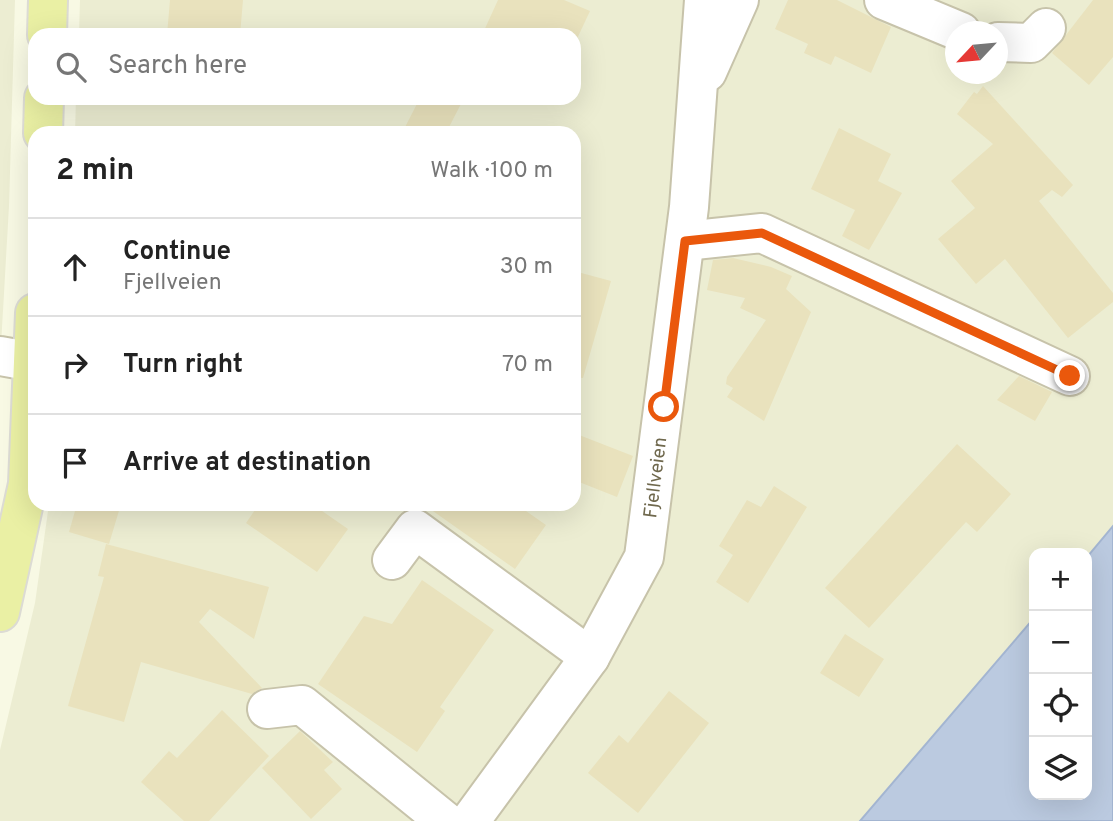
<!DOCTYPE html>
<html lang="en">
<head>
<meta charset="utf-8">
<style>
  :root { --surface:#fff; --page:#f6f6f6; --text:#222; --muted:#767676; --line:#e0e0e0 }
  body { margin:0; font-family:Overpass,sans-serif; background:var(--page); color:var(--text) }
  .controls { position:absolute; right:21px; bottom:21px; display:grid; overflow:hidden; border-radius:14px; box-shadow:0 7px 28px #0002 }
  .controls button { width:63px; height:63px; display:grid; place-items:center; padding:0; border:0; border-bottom:2px solid var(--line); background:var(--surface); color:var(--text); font:35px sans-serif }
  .compass { position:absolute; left:945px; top:21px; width:63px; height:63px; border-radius:50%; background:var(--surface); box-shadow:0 7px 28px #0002; rotate:244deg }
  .stop { position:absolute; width:21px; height:21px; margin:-16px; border:5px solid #ea580c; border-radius:50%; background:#fff }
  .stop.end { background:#ea580c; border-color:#fff; box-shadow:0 2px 7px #0008 }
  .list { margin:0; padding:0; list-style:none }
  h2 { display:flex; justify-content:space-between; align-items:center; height:91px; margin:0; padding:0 28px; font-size:30px }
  h2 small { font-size:23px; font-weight:400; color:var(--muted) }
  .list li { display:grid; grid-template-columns:46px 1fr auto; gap:21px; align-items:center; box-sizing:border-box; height:98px; padding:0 28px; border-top:2px solid var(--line) }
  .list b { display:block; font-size:26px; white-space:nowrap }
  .list p { margin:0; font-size:23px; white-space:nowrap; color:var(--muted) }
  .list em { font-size:23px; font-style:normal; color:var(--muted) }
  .icon { flex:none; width:38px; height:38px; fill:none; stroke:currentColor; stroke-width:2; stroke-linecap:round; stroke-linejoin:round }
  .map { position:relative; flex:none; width:1113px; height:821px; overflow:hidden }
  .search { position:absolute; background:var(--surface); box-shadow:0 7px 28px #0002; left:28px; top:28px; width:553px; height:77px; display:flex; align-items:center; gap:18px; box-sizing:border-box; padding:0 24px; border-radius:21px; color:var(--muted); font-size:26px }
  .panel { position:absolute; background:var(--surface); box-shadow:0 7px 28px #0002; left:28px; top:126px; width:553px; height:385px; border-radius:21px }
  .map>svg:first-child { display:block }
</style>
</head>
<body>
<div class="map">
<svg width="1113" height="821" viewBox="0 0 1113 821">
  <rect width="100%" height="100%" fill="#f8f9e4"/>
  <path fill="#ecedd2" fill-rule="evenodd" d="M 0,0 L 15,0 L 9,206 L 0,363 Z
    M 80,0 L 1113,0 L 1113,526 L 1087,557 L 1087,553 L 1034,553 L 1034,618 L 860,821 L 0,821 L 0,750 L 35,603 L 49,504 L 574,504 L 574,133 L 75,133 L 76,98 L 574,98 L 574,35 L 79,35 ZM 956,32 L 998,32 L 998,74 L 956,74 Z"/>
  <path fill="#bbcae0" stroke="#a3b5d1" stroke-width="2" d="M 1113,526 L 1113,821 L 860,821 L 1034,618 L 1034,795 L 1087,795 L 1087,557 Z"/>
  <path fill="#e9e2bd" d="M 170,0 L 243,0 L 240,35 L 167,35 Z
    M 498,0 L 564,0 L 590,11 L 575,43 L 574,35 L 482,35 Z
    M 788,0 L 837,0 L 891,27 L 871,73 L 835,56 L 831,65 L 804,53 L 808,44 L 775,29 Z
    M 1093,0 L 1113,0 L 1113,57 L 1089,85 L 1052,53 Z
    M 983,86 L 1073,185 L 1062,197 L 1052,190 L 1039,201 L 1113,293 L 1113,302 L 1068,338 L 1005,259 L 976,284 L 938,239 L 975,208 L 951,181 L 993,144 L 957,114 L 974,92 L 977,94 Z
    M 420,98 L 464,98 L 446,133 L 402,133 Z
    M 839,128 L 891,154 L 878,181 L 902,193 L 869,250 L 842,236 L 855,210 L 811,189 Z
    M 733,258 L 771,267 L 792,276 L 786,289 L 811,312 L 764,421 L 727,397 L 733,388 L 726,384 L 727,377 L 766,320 L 740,308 L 745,298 L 707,290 L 713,260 Z
    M 574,271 L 611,281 L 583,378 L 574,377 Z
    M 1019,376 L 1052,392 L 1035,421 L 997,400 Z
    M 574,433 L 633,456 L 617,497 L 574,480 Z
    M 957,444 L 1011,494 L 977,532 L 966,522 L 869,628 L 825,588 Z
    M 774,486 L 807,507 L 748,603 L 716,582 L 733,555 L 719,546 L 747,500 L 761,507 Z
    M 77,504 L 121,504 L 109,544 L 69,532 Z
    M 259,504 L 312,504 L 348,529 L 317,572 L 246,523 Z
    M 423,504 L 516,504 L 546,525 L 515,569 Z
    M 106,544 L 269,587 L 254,639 L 210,609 L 199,622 L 262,688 L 252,694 L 141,662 L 124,722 L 68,706 L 104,577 L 98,576 Z
    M 422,580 L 494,630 L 440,707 L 445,711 L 417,752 L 318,684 L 364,616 L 392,624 Z
    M 845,634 L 884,659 L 859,697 L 820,673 Z
    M 669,691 L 709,723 L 638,813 L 588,773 L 619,735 L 628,743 Z
    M 222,710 L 269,756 L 209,821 L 184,821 L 141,782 L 169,751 L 177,758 Z
    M 300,731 L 333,762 L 324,770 L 342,789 L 311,819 L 262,768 Z"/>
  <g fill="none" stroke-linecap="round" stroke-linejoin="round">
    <g stroke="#c7c3aa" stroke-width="42">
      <g id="minor">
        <path d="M 884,0 L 961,32"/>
        <path d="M 998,42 L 1031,43 L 1046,28"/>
        <path d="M 707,72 L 739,0"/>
        <path d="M 685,241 L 762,233 L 1070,376"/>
        <path d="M 0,356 L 34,362"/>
        <path d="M 392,560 L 415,529 L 590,657"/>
        <path d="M 267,709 L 302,705 L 445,821"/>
        <path id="s1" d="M 470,821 L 590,657 L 644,557 L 689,207 L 704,0"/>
      </g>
    </g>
    <g stroke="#dcdbd4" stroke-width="42">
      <path id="major" d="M 47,35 L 48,0
        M 43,133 L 44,98
        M 0,612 L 28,484 L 35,313"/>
    </g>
    <use href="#minor" stroke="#fff" stroke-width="38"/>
    <use href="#major" stroke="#eaf0a4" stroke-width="38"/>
  </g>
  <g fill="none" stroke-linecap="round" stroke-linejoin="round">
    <path stroke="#ea580c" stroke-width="9" d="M 664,407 L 685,241 L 762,233 L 1070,376"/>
  </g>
  <g text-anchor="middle" stroke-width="7" stroke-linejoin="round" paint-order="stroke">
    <g font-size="19" fill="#6f684d" stroke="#fbfdea">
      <text dy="7" stroke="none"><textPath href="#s1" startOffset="397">Fjellveien</textPath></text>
    </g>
  </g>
</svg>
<div class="controls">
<button>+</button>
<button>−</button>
<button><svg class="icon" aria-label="locate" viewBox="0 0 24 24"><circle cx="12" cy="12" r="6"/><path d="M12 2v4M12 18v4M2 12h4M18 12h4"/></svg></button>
<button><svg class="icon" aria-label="layers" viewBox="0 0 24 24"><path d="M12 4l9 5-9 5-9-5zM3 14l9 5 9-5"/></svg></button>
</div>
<svg class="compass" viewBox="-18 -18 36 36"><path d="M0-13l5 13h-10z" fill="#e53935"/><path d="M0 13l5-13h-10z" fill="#767676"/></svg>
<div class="stop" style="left:664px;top:407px"></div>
<div class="stop end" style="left:1070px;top:376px"></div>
<div class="search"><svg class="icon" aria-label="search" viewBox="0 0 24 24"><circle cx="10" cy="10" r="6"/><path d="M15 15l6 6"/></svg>Search here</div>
<section class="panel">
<h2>2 min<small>Walk · 100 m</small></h2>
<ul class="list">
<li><svg class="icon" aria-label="ahead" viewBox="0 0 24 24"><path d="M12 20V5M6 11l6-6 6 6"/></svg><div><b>Continue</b><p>Fjellveien</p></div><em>30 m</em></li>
<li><svg class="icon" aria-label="right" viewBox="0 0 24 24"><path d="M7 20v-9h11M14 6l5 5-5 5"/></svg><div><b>Turn right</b></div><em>70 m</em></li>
<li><svg class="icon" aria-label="arrive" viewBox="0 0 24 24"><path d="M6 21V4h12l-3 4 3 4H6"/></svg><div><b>Arrive at destination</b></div></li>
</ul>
</section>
</div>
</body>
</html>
